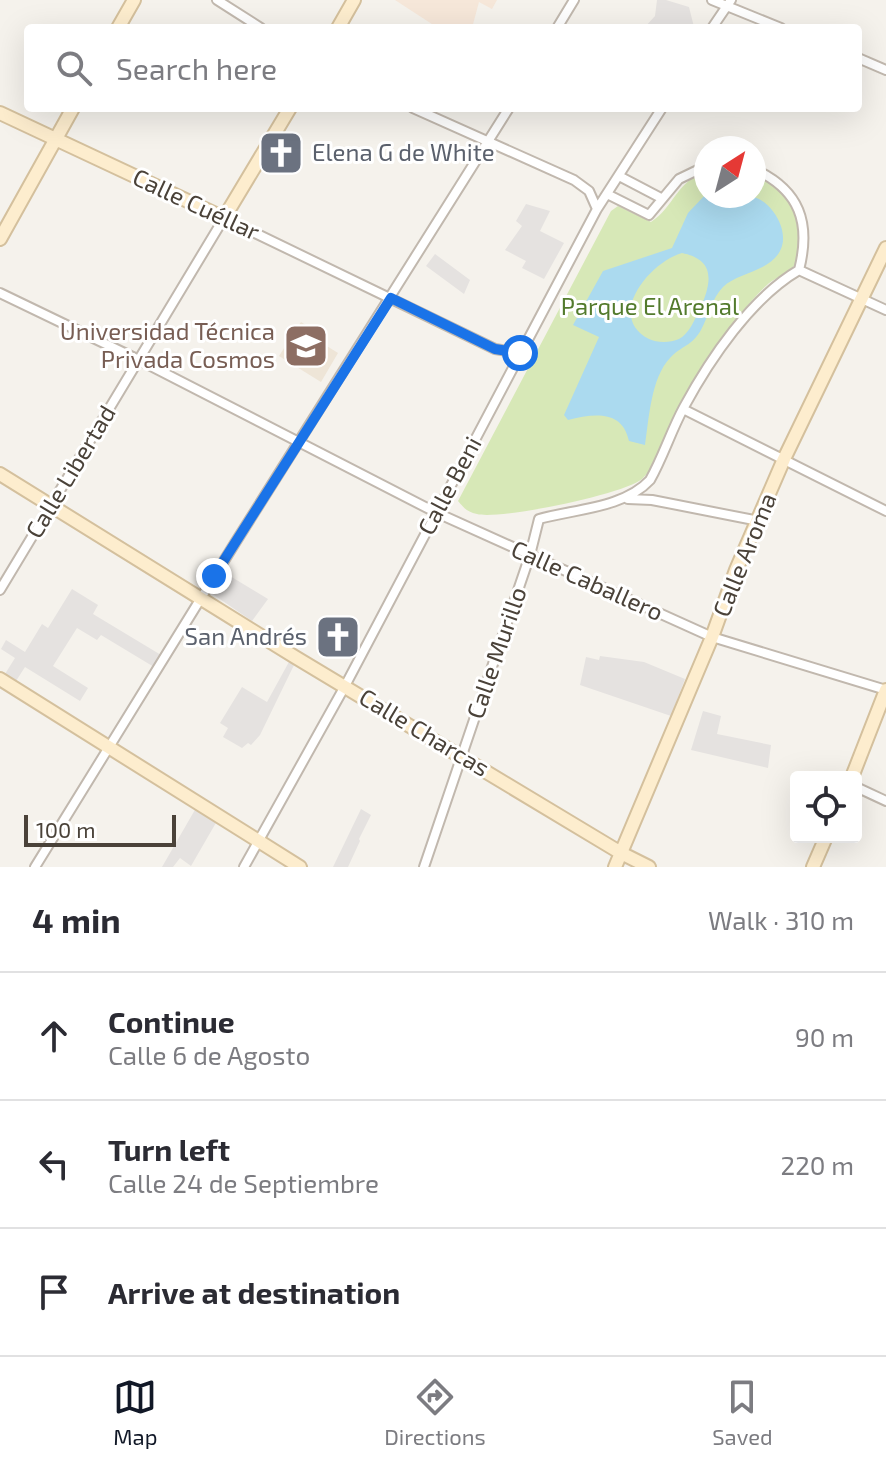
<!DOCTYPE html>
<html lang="en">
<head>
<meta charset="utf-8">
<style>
  :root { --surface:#fff; --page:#f2f2f3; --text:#2b2b33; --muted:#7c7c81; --line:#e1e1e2; --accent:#111827 }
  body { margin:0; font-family:"Exo 2",sans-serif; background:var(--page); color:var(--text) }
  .controls { position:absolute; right:24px; bottom:24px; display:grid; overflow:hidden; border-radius:8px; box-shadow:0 8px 32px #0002 }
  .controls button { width:72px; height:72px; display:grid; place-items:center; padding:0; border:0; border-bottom:2px solid var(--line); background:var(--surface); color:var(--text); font:40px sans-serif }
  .compass { position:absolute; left:694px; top:136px; width:72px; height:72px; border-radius:50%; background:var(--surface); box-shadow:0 8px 32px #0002; rotate:36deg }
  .scale { position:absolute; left:24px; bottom:20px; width:152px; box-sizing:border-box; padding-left:8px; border:4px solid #4a4239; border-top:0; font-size:22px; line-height:28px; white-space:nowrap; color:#4a4239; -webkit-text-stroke:6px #fff; paint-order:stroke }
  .stop { position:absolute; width:24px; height:24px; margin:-18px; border:6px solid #1a73e8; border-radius:50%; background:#fff }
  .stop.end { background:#1a73e8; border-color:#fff; box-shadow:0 2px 8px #0008 }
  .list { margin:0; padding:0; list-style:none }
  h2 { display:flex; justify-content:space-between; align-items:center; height:104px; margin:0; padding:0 32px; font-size:34px }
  h2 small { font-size:26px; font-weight:400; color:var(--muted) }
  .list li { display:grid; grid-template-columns:52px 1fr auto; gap:24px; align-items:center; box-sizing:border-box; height:128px; padding:0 32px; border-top:2px solid var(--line) }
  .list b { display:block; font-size:30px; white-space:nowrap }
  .list p { margin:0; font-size:26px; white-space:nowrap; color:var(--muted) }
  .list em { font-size:26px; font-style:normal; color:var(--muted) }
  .icon { flex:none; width:44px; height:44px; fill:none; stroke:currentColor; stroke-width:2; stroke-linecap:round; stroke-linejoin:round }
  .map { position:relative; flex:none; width:886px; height:867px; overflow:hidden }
  .search { position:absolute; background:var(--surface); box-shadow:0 8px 32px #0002; left:24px; right:24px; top:24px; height:88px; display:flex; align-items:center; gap:20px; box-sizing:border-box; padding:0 28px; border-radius:8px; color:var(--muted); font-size:30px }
  .sheet { height:488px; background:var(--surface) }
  nav { display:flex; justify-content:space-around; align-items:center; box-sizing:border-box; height:112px; border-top:2px solid var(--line); background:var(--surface); font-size:22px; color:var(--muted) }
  nav a { display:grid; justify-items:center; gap:4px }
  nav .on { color:var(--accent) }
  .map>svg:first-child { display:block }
</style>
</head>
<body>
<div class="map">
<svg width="886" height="867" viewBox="0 0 886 867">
  <rect width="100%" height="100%" fill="#f5f2ec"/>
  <path fill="#f6e7d9" d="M 395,0 L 497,0 L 492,9 L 479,2 L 472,28 L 438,28 Z"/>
  <path fill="#eee5d7" d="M 301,322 L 317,332 L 314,338 L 338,353 L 321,382 L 279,356 Z"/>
  <path fill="#d7e8b7" d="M 706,171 L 706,196 L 754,196 L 754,174 C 785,187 810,222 799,257 C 794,272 777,276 767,285 C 744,306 725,336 707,362 C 698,375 687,388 681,403 C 669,427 662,460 642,479 C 625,494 500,520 477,514 C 467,512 464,508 458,501 L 611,211 L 618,206 L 651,222 C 674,207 676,182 706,171 Z"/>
  <path fill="#e5e2e0" d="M 657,0 L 666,0 L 689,7 L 694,27 L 644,28 L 655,16 Z
    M 526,204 L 550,211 L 540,231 L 564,243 L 544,279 L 522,268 L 526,261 L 505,250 L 522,226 L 516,221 Z
    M 435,254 L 470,280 L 464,294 L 426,266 Z
    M 225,573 L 268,599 L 252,621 L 211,593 Z
    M 72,589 L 98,605 L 93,614 L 161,655 L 154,667 L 101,635 L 97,640 L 77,628 L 53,666 L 88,688 L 80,701 L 25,667 L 16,681 L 5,674 L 15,658 L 1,649 L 6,640 L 25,652 L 42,624 L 48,628 Z
    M 600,656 L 644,662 L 685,679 L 671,716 L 580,685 L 586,657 L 599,660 Z
    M 290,660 L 295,663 L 260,735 L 251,745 L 248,743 L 242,748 L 223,737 L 228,728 L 220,723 L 242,687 L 267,702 Z
    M 703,711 L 721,716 L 717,734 L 771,745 L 768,768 L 691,750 Z
    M 196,808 L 217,821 L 191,866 L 180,858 L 173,867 L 162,867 Z
    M 361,809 L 371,815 L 359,839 L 360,841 L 348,867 L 333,867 Z"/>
  <path fill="#abdaef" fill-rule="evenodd" d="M 706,194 C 720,199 744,191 759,199 C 774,207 787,229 782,246 C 774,272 739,271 723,287 C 712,298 709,315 701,330 C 692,346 681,346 670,358 C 651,378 649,418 645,445 L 629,441 C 622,409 593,414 568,420 L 564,415 L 599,337 L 573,325 L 603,271 L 672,248 L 688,213 ZM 682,253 C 717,260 711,284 700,309 C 695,319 689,334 679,339 C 670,343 657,343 649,339 C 605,316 650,262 682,253 Z"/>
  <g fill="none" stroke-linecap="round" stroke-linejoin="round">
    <g stroke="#c1b8ae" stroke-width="12">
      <path id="street" d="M 217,0 L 261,28
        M 712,0 L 781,28
        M 557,28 L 574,0
        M 712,28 L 731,0
        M 858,58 L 886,70
        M 413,108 L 574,180 L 589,191 L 597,209
        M 754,169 C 800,190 811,223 799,270
        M 619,176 L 661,198
        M 607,194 L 649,215 L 679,179 L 706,166
        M 799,270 L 886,310
        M 0,293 L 139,360 L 435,512 L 712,637 L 886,690
        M 683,409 L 886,511
        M 628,499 L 652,500 L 759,521
        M 0,590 L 224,218 L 495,349 L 520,353
        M 856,787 L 886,801
        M 35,867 L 235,543 L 509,108
        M 244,867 L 345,686 L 597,209 L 662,108
        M 424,867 L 530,555 L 539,519 C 575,509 624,508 650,480 C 663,457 671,431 684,407 C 710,359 751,298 799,270"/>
    </g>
    <g stroke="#d4c09d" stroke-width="16">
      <path id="secondary" d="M 118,28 L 134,0
        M 338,28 L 354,0
        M 0,113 L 224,218 L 290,108
        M 0,239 L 73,108
        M 0,474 L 295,657 L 621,853 L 649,867
        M 0,679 L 300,867
        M 852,777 L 886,690
        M 615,867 L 712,637 L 736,570 L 784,459 L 886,248
        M 813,867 L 826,837"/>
    </g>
    <use href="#street" stroke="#fff" stroke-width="8"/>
    <use href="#secondary" stroke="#fdedce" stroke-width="12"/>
  </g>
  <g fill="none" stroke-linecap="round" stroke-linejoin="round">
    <path stroke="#1a73e8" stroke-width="10" d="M 214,576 L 391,298 L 495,349 L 520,353"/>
  </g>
  <defs>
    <g id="church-square" transform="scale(2.3)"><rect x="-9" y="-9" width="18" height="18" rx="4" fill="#6b7280" stroke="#fff"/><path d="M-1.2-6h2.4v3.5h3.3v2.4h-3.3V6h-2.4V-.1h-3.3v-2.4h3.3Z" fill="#fff"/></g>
    <g id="university-square" transform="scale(2.3)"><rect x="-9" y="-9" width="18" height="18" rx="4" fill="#8d6e63" stroke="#fff"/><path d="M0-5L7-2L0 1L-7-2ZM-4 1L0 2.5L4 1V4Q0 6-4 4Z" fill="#fff"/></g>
  </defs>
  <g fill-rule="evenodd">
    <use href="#church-square" x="281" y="153"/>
    <use href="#university-square" x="306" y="346"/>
    <use href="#church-square" x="338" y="637"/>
  </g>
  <g text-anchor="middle" stroke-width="6" stroke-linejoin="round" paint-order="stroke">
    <g font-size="24" fill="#5b616d" stroke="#fff" text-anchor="start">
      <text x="312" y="161">Elena G de White</text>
      <text x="307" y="645" text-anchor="end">San Andrés</text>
    </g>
    <g font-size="24" fill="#4a4239" stroke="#fff">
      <text transform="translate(196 205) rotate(25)" y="8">Calle Cuéllar</text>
      <text transform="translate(71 472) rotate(-59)" y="8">Calle Libertad</text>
      <text transform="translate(450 486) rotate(-62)" y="8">Calle Beni</text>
      <text transform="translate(745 555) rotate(-68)" y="8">Calle Aroma</text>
      <text transform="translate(587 581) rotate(24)" y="8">Calle Caballero</text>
      <text transform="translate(497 653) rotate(-71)" y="8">Calle Murillo</text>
      <text transform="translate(424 733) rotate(31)" y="8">Calle Charcas</text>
    </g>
    <g font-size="24" fill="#537b2d" stroke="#fff">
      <text x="650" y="315">Parque El Arenal</text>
    </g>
    <g font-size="24" fill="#785e54" stroke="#fff" text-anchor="end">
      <text x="275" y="340">Universidad Técnica<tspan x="275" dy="28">Privada Cosmos</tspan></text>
    </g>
  </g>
</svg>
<div class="controls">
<button><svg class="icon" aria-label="locate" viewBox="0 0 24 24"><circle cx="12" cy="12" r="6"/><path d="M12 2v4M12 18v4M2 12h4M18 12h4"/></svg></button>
</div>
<svg class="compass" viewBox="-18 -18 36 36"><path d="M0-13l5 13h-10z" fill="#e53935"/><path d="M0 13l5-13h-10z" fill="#7c7c81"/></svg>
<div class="scale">100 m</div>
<div class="stop" style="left:520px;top:353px"></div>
<div class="stop end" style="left:214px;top:576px"></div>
<div class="search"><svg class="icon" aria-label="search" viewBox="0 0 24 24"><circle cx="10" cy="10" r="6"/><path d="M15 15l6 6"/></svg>Search here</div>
</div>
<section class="sheet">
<h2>4 min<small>Walk · 310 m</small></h2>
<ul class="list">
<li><svg class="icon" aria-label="ahead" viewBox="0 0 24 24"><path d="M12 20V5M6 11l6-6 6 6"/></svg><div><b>Continue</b><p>Calle 6 de Agosto</p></div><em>90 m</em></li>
<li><svg class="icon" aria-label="left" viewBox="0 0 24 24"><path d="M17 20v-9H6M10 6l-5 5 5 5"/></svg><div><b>Turn left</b><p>Calle 24 de Septiembre</p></div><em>220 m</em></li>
<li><svg class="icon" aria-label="arrive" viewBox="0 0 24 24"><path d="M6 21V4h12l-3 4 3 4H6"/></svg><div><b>Arrive at destination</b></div></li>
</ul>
</section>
<nav>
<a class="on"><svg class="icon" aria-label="map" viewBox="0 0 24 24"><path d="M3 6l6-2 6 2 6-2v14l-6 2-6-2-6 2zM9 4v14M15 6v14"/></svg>Map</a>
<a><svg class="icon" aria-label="directions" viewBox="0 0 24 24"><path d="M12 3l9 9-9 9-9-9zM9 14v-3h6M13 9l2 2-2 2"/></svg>Directions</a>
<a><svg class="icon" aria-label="saved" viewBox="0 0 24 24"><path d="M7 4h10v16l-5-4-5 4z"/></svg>Saved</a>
</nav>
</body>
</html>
